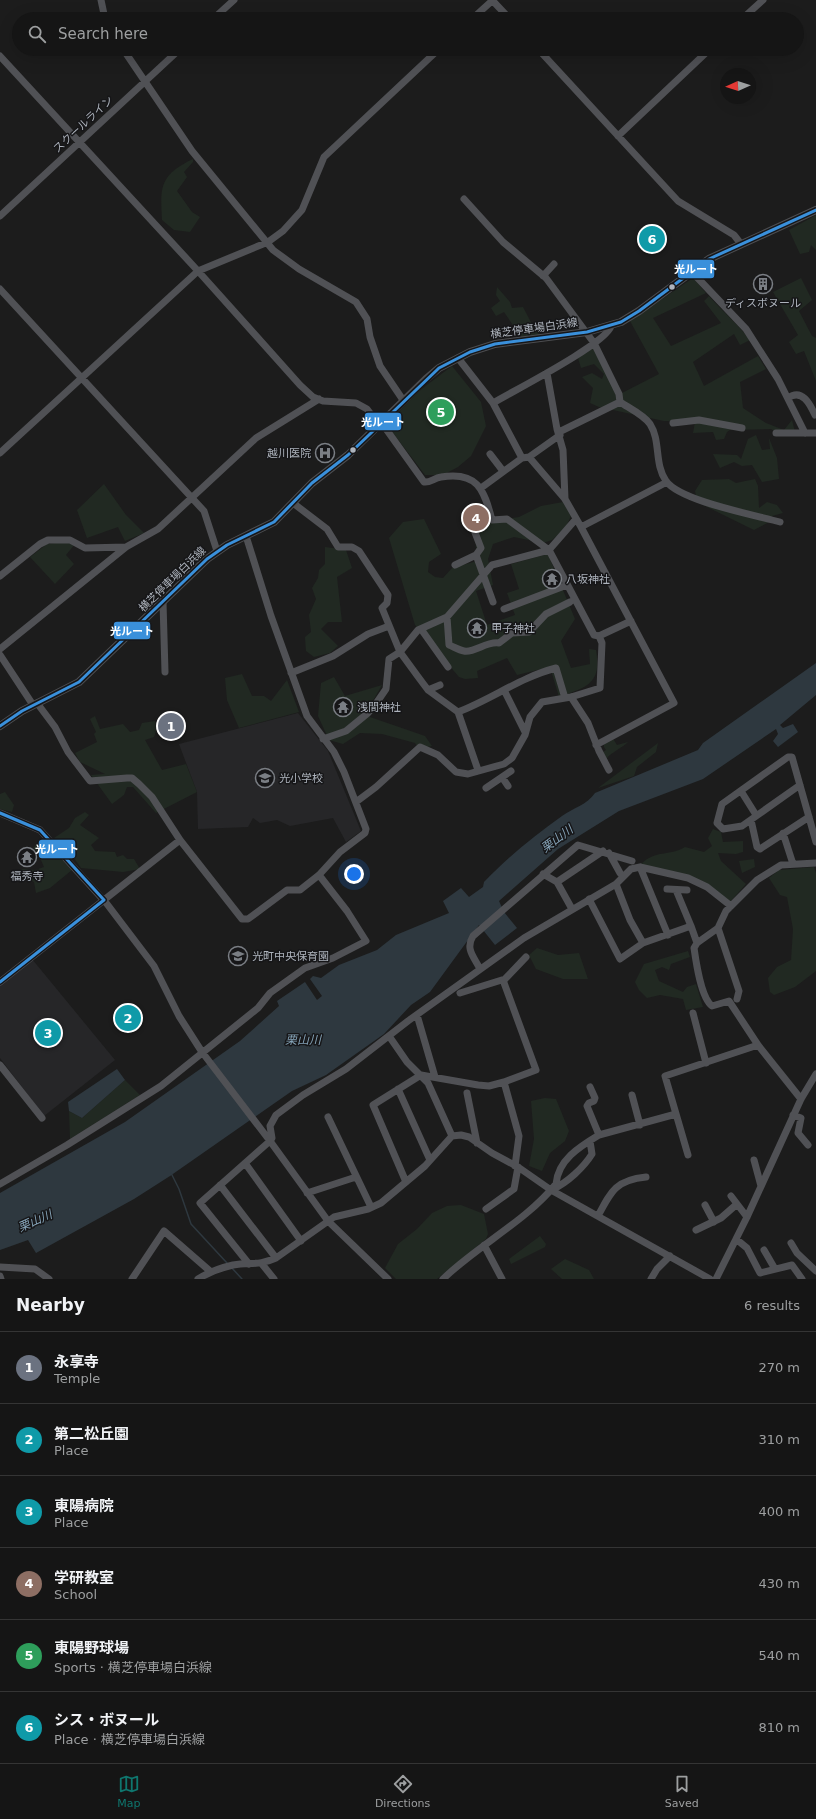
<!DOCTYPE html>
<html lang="en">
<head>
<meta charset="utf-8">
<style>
  :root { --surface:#151515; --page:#1e1e1e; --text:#f1f3f6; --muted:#9d9fa0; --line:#343434; --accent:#0f766e }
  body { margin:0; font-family:"DejaVu Sans","Noto Sans JP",sans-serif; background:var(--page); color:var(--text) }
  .compass { position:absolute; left:720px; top:68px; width:36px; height:36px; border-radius:50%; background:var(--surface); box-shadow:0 4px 16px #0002; rotate:267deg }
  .you { position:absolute; left:354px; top:874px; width:14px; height:14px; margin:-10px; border:3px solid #fff; border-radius:50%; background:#1a73e8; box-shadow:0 0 0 6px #1a73e833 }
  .badge { display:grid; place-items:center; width:26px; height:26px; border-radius:50%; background:var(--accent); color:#fff; font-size:13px; font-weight:700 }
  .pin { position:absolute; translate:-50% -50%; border:2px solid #fff; box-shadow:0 1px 4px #0006 }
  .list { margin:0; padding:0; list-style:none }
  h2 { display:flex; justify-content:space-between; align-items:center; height:52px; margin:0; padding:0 16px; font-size:17px }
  h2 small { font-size:13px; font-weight:400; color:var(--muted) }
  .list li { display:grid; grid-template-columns:26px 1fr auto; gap:12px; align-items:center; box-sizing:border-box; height:72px; padding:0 16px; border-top:1px solid var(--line) }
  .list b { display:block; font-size:15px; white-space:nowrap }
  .list p { margin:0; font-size:13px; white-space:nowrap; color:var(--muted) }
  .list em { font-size:13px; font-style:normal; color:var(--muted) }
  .icon { flex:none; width:22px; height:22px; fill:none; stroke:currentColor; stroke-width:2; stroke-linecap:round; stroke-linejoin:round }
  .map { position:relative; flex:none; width:816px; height:1279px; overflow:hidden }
  .search { position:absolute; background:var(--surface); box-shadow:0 4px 16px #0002; left:12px; right:12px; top:12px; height:44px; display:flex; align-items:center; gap:10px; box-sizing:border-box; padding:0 14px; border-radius:22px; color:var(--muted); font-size:15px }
  .sheet { height:484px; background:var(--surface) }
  nav { display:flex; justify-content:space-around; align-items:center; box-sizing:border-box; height:56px; border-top:1px solid var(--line); background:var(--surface); font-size:11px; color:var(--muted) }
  nav a { display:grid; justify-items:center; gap:2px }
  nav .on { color:var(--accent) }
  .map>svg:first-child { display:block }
</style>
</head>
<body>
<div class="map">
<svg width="816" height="1279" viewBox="0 0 816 1279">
  <rect width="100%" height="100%" fill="#1c1c1c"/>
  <path fill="#262628" d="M 298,713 L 328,751 L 361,831 L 346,842 L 333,818 L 290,826 L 277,820 L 260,823 L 253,818 L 248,827 L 198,829 L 197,792 L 179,744 Z
    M 32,959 L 115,1060 L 44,1116 L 0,1058 L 0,985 Z"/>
  <path fill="#212922" d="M 193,159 L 193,162 L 184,172 L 187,177 L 177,191 L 192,212 L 200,217 L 190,232 L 174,230 L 162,220 C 160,186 160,175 193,159 Z
    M 816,215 L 816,250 L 811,245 L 809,252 L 800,254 L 789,230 Z
    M 693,278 L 706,293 L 653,318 L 671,346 L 721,323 L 704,301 L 709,296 C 722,311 738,324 750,340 L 740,345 L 734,334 L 693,362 L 704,386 L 758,356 L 766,369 L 740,382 L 743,408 L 766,423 L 784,430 L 792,420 L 796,436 L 783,436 L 771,429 L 730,430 L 727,432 L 724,439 L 716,440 L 713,432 L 693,433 L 695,422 L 664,421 L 599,407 L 590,403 L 593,388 L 582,377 L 592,373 L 602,379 L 604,374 L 594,364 L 581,368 L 578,358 L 595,347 L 622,393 L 659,374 L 630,321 Z
    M 801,278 L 812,300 L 799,311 L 812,336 L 816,338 L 816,381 L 804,351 L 796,354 L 789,342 L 798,335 L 773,292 Z
    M 497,287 L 510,302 L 512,308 L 523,307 L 533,326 L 540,335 L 521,337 L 504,312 L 496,316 L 491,308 L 500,301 L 496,295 Z
    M 452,366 L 481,402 L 486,426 L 471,456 L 458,467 L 443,475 L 425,475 L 390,429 L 390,421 L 419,391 Z
    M 756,435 L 762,450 L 770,449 L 769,438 L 777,458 L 779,479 L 762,482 L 752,465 L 742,466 L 734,462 L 720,468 L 713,454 L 737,455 L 741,459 L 748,439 Z
    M 729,479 L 736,483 L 755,479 L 758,486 L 759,508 L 767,502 L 777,505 L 783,513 L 772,516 L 771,521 L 754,530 L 697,502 L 695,491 L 702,480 Z
    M 104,484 L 126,515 L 144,533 L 125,541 L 118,527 L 87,538 L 77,510 Z
    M 563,502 L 571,516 L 565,529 L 552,540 L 543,543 L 514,537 L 493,544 L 488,559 L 493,585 L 476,591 L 487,625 L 515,615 L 507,593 L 519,589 L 511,564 L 548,554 L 575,619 L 561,641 L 571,668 L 590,664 L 589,649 L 596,650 C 602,684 587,687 559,697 L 550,667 L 517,675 L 507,658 L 477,671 L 478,678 L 465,679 L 459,677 L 415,625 L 389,538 L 403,522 L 424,519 L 441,554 L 429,562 L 428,572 L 435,577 L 443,578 L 452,568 L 477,561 L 474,524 L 519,517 L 541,506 Z
    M 64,542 L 75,544 L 66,555 L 74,564 L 55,584 L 30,557 L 47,544 Z
    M 325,547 L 346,550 L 352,568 L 337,577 L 342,622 L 328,622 L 321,629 L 338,646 L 330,653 L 314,657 L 306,651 L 305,637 L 311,632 L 309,615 L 316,599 L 312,588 L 318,578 L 319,570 L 325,564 Z
    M 242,674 L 252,696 L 264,696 L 271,701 L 287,680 L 299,712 L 239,728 L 227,700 L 225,678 Z
    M 334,677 L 345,696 L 382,685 L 374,699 L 367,706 L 370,717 L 425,736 L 432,746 L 419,749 L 415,743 L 382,734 L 360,733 L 343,744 L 329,740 L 318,716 L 321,683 Z
    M 95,716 L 100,729 L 123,724 L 130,732 L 139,730 L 142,723 L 155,721 L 156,731 L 154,737 L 145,740 L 162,770 L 186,764 L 197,792 L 156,813 L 133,787 L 127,787 L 124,795 L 112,804 L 91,775 L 105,774 L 80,762 L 75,753 L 97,742 L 94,734 L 96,732 L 90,719 Z
    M 612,737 L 617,745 L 628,742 C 622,748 612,752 607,758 L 609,764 L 603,752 L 606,750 L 604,747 L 603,739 Z
    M 658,743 L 656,752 L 637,767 L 634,776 L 598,788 Z
    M 5,792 L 14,805 L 12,812 L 0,809 L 0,794 Z
    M 85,812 L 89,815 L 80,825 L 99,838 L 91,845 L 95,851 L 115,852 L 117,857 L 123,855 L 127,859 L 134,859 L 140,869 L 123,872 L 81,868 L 69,851 L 54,838 L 69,828 L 75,818 Z
    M 713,829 L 721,832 L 723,842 L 743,841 L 743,852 L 736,854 L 718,853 L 721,861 L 746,884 L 730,902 L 707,884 L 641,864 C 657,849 668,857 685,847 L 704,852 L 712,846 L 708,838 Z
    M 39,842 L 45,842 L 72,870 L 50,888 L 36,893 L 34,882 L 17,872 L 23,869 L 35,870 L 44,867 L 38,853 L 33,848 Z
    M 754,859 L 755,867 L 742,873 L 739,861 Z
    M 814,867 L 816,873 L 816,971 L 795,987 L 774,995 L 770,992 L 768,978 L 777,967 L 791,960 L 793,929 L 787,897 L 780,895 L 769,878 L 779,870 Z
    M 537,948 L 558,955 L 579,953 L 588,979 L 563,979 L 536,969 L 529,955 Z
    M 688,951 L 690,957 L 671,964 L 669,970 L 662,967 L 655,970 L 659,981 L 683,992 L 687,987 L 696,984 L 703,1007 L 686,1010 L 683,999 L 660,995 L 647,998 L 639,990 L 635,982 L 644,964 Z
    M 125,1080 L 140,1095 L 70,1139 L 69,1111 L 82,1118 Z
    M 545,1098 L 556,1099 L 569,1131 L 565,1141 L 550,1153 L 542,1171 L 529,1166 L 534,1139 L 531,1101 Z
    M 461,1205 L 484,1214 L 488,1234 L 486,1239 L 437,1279 L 396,1279 L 385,1268 L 398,1244 L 417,1229 L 432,1213 L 447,1206 Z
    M 540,1236 L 546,1244 L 545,1247 L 511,1264 L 509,1259 Z
    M 565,1259 L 589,1270 L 594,1279 L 562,1279 L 551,1269 Z"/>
  <path fill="#2e383f" d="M 816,663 L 816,695 L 780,725 L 783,728 L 793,724 L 798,732 L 778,747 L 773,741 L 778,734 L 776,729 L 703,779 L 619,811 L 558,849 L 499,901 L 504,912 L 517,928 L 495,945 L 479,925 L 430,992 L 411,1005 L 384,1034 L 326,1075 L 292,1091 L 170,1176 L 134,1199 L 36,1253 L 28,1240 L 0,1250 L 0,1193 L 125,1122 L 240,1041 L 279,1006 L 277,1001 L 305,982 L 317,1000 L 322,996 L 310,979 L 313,976 L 321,978 L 339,965 L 377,950 L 396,935 L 449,913 L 443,901 L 461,888 L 469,897 L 483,887 L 484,882 C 508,857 534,836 562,816 C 573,808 587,805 595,793 L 698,750 L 703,743 Z
    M 117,1069 L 125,1080 L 82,1118 L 69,1111 L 68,1102 Z"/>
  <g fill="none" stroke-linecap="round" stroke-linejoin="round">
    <path stroke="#2e383f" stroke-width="1.5" d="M 171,1173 L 179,1189 L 191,1224 L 227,1263
      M 231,1267 L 242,1279"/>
    <path stroke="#505155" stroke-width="7" d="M 101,0 L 105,19
      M 492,0 L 510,19
      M 213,19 L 234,0
      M 472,19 L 493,0
      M 742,19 L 763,0
      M 123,49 L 192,151 L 273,250 L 299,269 L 356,302 L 367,319 L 370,337 L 380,366 L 403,400
      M 538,49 L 678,201 L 734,235 L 741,244
      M 0,56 L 198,271 L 300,385 L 313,397 L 323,401 L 356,403 L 367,409 L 378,424
      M 618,136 L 710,49
      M 464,199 L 503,242 L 546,278 L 594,343 L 619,394 L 620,402
      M 0,216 L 180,49
      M 691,271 L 746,329 L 778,379 L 805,433
      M 543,276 L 554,264
      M 0,289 L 204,511 L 217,551
      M 458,358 L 493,403 L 522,458 L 529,457 L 560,435
      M 547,373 L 557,429 L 563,450 L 565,499
      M 788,398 C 802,388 810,404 815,415
      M 493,403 C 513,391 606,344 611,326
      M 381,422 L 424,482 C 430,483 434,478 441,477 C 477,471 484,489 492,520
      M 673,423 L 699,420 L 742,428
      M 559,432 L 620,402 C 629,408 644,415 650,424 C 661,441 654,464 666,481 C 680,501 755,515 780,522
      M 776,433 L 816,433
      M 0,453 L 198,271 L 268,242 L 283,231 L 302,210 L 324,157 L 439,49
      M 490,454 L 503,471
      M 529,457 L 565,499 L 581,527 L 674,703 L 596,745
      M 481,488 L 522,458
      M 293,503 L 327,529 L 338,547 L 352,547 L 359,551 L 388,595 L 387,603 L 382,608 L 400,652 L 419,678 L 428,690 L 458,712 L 478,770
      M 576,519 L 549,550 L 594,635 L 599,636
      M 581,527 L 667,482
      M 476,555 L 493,602
      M 455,565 L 476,555 L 481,548 L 474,530
      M 0,576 L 40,544 L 48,540 L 70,540 L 85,548 L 126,547
      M 163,602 L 165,672
      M 504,609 L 567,585
      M 447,617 L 449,645 C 454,647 459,650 464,651 C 475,653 486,641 499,643 L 512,633 L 529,632 L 546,614 L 570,602
      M 421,629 L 448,667
      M 0,649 L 126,547 L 158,529 L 256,438 L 319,399
      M 0,655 L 33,705
      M 291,673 L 333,656 L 368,634 L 389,626
      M 428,690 L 440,685
      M 504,690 L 525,732
      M 571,697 L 588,723 L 599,751 L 609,770
      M 37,703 L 55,727 L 68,752 L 90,781 L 127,778 L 132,778 L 139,784 L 152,797 L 180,840 L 242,919 L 248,919 L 287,890 L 300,890 L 319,875 L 340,852 L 365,833 L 366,829 L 344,772 L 334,752 L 307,716 L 271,616 L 246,536
      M 458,712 C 492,699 521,677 556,668 L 565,698
      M 323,739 L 346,731 L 368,713 L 375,705 L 386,689 L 389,659 L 400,652 L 418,630 L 447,617 L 492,565 L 549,550 L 507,519 L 492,520
      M 502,777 L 508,786
      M 800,785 L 742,826 L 723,829 L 717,823 L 722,804 L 788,757 L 792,757 L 816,842
      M 486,788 L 511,771
      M 741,791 L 756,815
      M 356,802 L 376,787 L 420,747 L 438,755 L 456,772 L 468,774 L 504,764 L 512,758 L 525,735 L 530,717 L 542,702 L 571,697 L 600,688 L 602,643 L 599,636 L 631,621
      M 0,813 L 40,830 L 107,904 L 154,966 L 179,1016 L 202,1052 L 270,1141 L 328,1221 L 388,1279
      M 751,820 L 757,847 L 760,849 L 809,817
      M 783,833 L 793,864
      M 609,853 L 620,873
      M 640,867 L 668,935
      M 543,874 L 557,882 L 572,909
      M 557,882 L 603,851
      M 616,884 L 630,920 L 643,943
      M 667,889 L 687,890
      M 676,890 L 691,926
      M 589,899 L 620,959 L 643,943 L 691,926 L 697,943
      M 718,928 L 739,991 L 737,999
      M 480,969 C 474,957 465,949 473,936 L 578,845 L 632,861
      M 503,980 L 536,1070 L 504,1082 L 519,1136 L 515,1166
      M 0,982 L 180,840
      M 460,993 L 505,979 L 526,957
      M 693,1013 L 706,1063
      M 417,1015 L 435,1077
      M 389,1036 L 407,1062 L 428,1083 L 452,1136
      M 0,1065 L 42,1118
      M 590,1087 L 595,1098 L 594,1101 L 589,1103 L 587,1106 L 599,1135
      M 398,1089 L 430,1160
      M 467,1093 L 477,1143
      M 632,1095 L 640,1125
      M 801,1099 L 758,1045 L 729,1001 L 712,1006 C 701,998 696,962 694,948 L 697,943 L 718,928 L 726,911 L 757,880 L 781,865 L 816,863
      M 793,1115 L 801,1118 L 798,1133 L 808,1145
      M 328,1117 L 371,1207
      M 688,1155 L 665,1076 L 758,1045
      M 754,1160 L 761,1186
      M 245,1163 L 301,1241
      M 406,1182 L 373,1105 L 421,1075 L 478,1085 L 489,1086 L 504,1082
      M 0,1184 L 67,1145 L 161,1086 L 258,1008 L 270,993 L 305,968 L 333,958 L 366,941 L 347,911 L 319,875
      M 220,1185 L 276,1258
      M 553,1189 C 567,1183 584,1167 592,1154 L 590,1141
      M 307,1193 L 356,1177
      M 731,1196 L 747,1217
      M 705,1205 L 714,1222
      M 486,1209 L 514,1189 L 518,1167
      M 598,1216 C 611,1191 616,1180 646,1177
      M 696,1230 L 721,1218 L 737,1204
      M 736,1239 L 747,1248 L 760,1273 L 792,1265 L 802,1279
      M 791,1243 L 797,1253 L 816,1271
      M 484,1245 L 502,1279
      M 764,1250 L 775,1269
      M 249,1264 L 200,1203 L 270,1141 L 272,1138 L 270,1126 L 276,1115 L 303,1095 L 346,1069 L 408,1021 L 524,938 L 616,884 L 631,869 L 640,867 L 688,878 L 707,887 L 731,906
      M 262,1264 L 274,1279
      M 0,1267 L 35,1269 L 49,1279
      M 0,1276 L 1,1279
      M 132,1279 L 164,1231 L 211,1272
      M 198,1279 C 209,1272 220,1268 233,1265 C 251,1262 258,1266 276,1258 L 334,1217 L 368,1209 L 381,1203 L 425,1166 L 452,1136 L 461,1135 L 469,1137 L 492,1153 L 518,1167 L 551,1190 L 710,1279
      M 443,1279 C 478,1245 525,1222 556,1184 C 558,1160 579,1147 599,1135 L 676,1114
      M 651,1279 L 657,1269 L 670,1256
      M 716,1279 L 747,1217 L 801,1099 L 816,1074"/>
    <path stroke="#4d4e51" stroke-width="8" d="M 0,726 L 22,711 L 79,682 L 207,559 L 227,545 L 274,522 L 312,483 L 348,455 L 426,379 L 439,368 L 470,352 L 495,344 L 587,332 L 621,322 L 639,311 L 709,259 L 816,210"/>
    <g stroke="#161618" stroke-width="6">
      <path id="bus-1" d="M 0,726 L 22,711 L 79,682 L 207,559 L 227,545 L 274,522 L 312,483 L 348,455 L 439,368 L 470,352 L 495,344 L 587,332 L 621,322 L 639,311 L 709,259 L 816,210
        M 0,813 L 40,830 L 104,900
        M 0,982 L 104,900"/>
    </g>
    <use href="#bus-1" stroke="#3a90db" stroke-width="3"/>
  </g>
  <defs>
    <g id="building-ring" transform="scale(1)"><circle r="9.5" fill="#161618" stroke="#7a7e84" stroke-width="1.5"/><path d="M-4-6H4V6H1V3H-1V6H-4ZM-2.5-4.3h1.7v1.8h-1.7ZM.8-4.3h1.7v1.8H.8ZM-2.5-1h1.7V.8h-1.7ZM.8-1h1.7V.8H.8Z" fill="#7a7e84"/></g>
    <g id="hospital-ring" transform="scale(1)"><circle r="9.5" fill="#161618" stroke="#7a7e84" stroke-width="1.5"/><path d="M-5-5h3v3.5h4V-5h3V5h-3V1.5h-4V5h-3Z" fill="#7a7e84"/></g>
    <g id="temple-ring" transform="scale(1)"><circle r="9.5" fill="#161618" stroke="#7a7e84" stroke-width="1.5"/><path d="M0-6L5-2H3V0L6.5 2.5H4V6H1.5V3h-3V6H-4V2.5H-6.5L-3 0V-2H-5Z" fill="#7a7e84"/></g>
    <g id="school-ring" transform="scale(1)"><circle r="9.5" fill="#161618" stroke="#7a7e84" stroke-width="1.5"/><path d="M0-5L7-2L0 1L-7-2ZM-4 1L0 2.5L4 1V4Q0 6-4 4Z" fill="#7a7e84"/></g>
  </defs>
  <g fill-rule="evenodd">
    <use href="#building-ring" x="763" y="284"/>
    <use href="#hospital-ring" x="325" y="453"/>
    <use href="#temple-ring" x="552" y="579"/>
    <use href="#temple-ring" x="477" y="628"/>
    <use href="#temple-ring" x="343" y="707"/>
    <use href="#school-ring" x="265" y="778"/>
    <use href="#temple-ring" x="27" y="857"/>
    <use href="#school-ring" x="238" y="956"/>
  </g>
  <g fill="#adb3bc" stroke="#161618" stroke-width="1.5">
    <circle cx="672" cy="287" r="3.5"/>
    <circle cx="353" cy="450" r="3.5"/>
  </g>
  <g text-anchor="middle" stroke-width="3" stroke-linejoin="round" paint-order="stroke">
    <g font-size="11" fill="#adb3bc" stroke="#161618">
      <text transform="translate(83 124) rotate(-43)" y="4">スクールライン</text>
      <text transform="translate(534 328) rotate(-8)" y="4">横芝停車場白浜線</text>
      <text transform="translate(172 579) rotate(-44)" y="4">横芝停車場白浜線</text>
    </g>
    <g font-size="11" fill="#adb3bc" stroke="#161618" text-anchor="start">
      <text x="763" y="307" text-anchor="middle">ディスボヌール</text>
      <text x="311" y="457" text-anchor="end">越川医院</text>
      <text x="566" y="583">八坂神社</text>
      <text x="491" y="632">甲子神社</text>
      <text x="357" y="711">浅間神社</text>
      <text x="279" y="782">光小学校</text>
      <text x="27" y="880" text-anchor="middle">福秀寺</text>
      <text x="252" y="960">光町中央保育園</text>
    </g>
    <g font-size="12" font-style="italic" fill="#85a3b7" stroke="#161618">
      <text transform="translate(557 839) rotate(-37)" y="4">栗山川</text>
      <text x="303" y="1044">栗山川</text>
      <text transform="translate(35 1221) rotate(-24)" y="4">栗山川</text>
    </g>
  </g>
  <g stroke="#161618" stroke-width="1.5">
    <rect x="677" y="259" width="38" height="20" rx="4" fill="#3a90db"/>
    <rect x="364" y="412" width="38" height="19" rx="4" fill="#3a90db"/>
    <rect x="113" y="621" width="38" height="19" rx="4" fill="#3a90db"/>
    <rect x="38" y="839" width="38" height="20" rx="4" fill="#3a90db"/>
  </g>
  <g font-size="11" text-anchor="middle" font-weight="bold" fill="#fff">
    <text x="696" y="273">光ルート</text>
    <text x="383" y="426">光ルート</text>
    <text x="132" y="635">光ルート</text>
    <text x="57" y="853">光ルート</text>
  </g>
</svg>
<svg class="compass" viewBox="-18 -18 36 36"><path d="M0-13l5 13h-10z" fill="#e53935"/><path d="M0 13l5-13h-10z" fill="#9d9fa0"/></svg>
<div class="you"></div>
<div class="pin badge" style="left:171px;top:726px;background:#6b7280">1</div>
<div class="pin badge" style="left:128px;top:1018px;background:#0f9aa8">2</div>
<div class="pin badge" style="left:48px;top:1033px;background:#0f9aa8">3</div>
<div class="pin badge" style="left:476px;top:518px;background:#8d6e63">4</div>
<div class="pin badge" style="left:441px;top:412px;background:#2e9e5b">5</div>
<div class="pin badge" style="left:652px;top:239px;background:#0f9aa8">6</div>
<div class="search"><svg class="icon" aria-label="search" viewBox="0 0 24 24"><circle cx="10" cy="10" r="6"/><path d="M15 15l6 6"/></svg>Search here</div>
</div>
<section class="sheet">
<h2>Nearby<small>6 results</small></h2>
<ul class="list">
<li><span class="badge" style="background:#6b7280">1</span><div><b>永享寺</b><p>Temple</p></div><em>270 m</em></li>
<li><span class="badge" style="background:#0f9aa8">2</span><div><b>第二松丘園</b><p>Place</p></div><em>310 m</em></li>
<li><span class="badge" style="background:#0f9aa8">3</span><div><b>東陽病院</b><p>Place</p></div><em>400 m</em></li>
<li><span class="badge" style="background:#8d6e63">4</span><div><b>学研教室</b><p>School</p></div><em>430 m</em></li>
<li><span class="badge" style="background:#2e9e5b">5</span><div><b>東陽野球場</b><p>Sports · 横芝停車場白浜線</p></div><em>540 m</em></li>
<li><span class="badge" style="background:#0f9aa8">6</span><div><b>シス・ボヌール</b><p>Place · 横芝停車場白浜線</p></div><em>810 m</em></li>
</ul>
</section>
<nav>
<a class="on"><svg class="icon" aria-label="map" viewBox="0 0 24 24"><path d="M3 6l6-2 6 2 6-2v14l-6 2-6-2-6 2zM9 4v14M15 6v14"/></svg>Map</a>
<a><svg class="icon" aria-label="directions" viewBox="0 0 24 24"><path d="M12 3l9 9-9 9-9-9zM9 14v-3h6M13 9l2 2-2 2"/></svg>Directions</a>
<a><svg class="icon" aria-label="saved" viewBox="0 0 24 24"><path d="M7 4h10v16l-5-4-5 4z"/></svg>Saved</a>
</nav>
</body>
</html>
